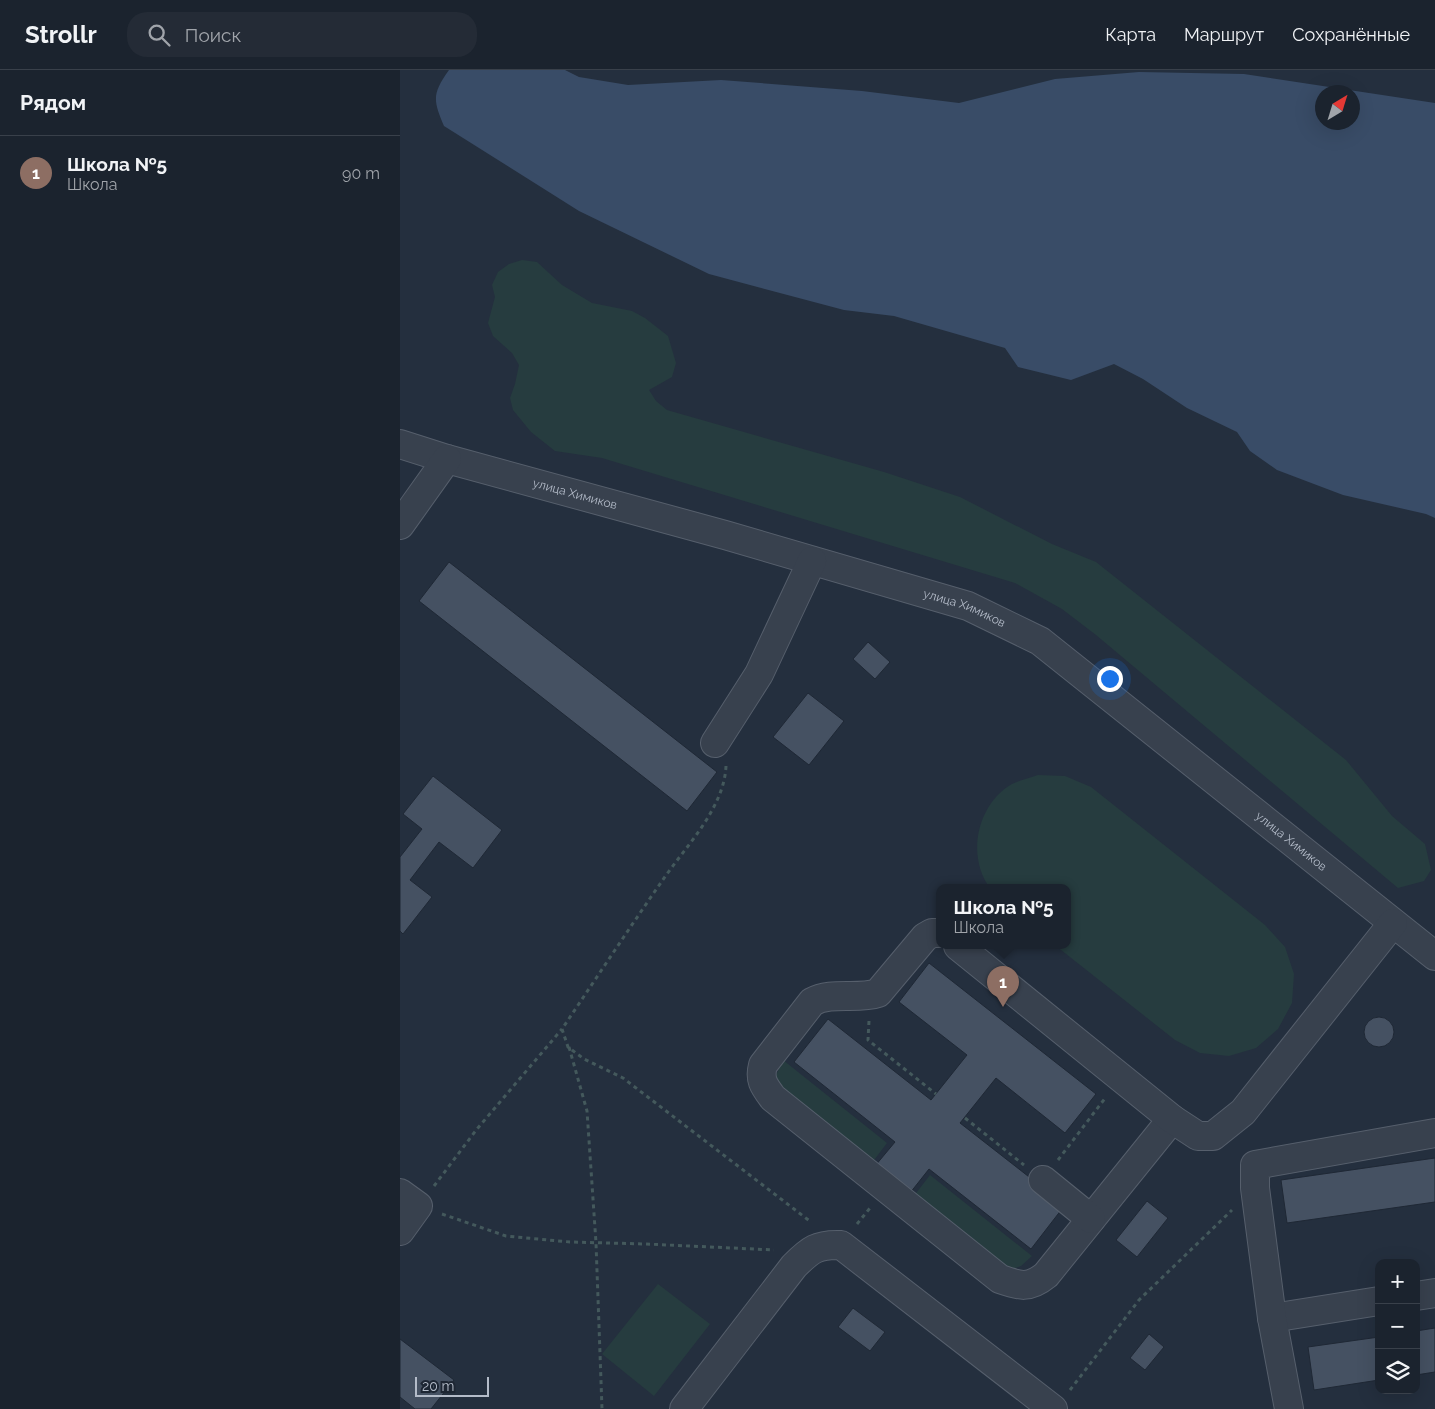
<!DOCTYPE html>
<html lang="ru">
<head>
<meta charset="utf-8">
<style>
  :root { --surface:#1b232e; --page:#242b36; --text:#f1f3f6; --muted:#a0a4aa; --line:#39404a; --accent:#8ab4f8 }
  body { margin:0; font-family:Raleway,sans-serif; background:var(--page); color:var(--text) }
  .controls { position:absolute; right:15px; bottom:15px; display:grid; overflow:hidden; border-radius:10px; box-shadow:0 5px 20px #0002 }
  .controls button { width:45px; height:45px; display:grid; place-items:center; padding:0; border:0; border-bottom:1px solid var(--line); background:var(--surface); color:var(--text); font:25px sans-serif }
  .compass { position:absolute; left:915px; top:15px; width:45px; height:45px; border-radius:50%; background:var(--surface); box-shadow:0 5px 20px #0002; rotate:38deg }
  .scale { position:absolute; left:15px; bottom:12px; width:74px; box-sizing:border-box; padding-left:5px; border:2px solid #b4bcc9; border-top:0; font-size:14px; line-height:18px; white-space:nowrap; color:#b4bcc9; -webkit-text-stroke:4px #1d2633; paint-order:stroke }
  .you { position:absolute; left:709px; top:608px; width:18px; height:18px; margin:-12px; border:4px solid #fff; border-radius:50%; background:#1a73e8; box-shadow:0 0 0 8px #1a73e833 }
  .badge { display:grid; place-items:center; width:32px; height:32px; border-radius:50%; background:var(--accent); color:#fff; font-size:16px; font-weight:700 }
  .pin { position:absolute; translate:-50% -41px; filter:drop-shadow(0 1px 2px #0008) }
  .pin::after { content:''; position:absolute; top:26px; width:18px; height:15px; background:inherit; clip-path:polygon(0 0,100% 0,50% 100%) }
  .popup { position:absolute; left:536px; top:814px; width:135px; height:65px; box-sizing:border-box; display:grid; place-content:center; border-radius:10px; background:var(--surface); filter:drop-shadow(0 1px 4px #0005); font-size:16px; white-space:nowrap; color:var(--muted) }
  .popup b { font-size:19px; color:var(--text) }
  .popup::after { content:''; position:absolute; left:50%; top:100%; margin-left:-10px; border:10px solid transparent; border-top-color:var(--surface) }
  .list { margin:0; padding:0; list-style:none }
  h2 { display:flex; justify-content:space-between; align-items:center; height:65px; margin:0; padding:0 20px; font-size:21px }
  h2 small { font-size:16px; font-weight:400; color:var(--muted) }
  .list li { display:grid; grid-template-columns:32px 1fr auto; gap:15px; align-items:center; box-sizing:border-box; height:75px; padding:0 20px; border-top:1px solid var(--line) }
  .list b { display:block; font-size:19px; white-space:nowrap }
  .list p { margin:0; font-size:16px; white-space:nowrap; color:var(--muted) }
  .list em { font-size:16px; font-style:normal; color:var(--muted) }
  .icon { flex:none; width:28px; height:28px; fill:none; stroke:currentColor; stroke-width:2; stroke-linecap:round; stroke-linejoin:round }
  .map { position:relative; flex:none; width:1035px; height:1339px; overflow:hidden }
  header { display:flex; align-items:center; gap:30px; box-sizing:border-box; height:70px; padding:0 25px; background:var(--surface); border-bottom:1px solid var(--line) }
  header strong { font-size:24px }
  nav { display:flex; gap:28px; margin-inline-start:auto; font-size:18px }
  .search { width:350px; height:45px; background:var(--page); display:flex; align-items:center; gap:12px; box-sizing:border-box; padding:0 18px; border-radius:20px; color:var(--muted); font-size:19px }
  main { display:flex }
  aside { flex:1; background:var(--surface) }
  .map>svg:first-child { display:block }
</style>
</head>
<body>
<header>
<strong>Strollr</strong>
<div class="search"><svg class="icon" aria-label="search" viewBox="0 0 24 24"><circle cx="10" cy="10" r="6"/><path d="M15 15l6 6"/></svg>Поиск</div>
<nav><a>Карта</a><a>Маршрут</a><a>Сохранённые</a></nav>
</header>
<main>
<aside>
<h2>Рядом<small></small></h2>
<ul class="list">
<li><span class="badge" style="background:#8d6e63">1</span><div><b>Школа №5</b><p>Школа</p></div><em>90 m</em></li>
</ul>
</aside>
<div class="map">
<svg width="1035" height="1339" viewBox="0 0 1035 1339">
  <rect width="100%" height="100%" fill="#242f3e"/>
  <path fill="#263c3f" d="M 122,190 L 137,192 L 162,215 L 192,233 L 232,241 L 245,248 L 268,266 L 276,293 L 272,307 L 249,320 L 256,331 L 267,340 L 484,402 L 560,427 L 652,474 L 696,492 L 946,690 L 992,746 L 1025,774 L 1031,800 L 1024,811 L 998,818 L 696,565 L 662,539 L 615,513 L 202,388 L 155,381 L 131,362 L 113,340 L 110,328 L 115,314 L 119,295 L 112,283 L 93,266 L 88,253 L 95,227 L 92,215 L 98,202 L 109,194 Z
    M 638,705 L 665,706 L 691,717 L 865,855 L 885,877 L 894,904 L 892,933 L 878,959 L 856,978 L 829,986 L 800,983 L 775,970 L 656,876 L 667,876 L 667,818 L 590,818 C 566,786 577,734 612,714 C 620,710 630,708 638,705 Z
    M 383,990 L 487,1073 L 468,1098 L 373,1012 Z
    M 530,1105 L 632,1186 L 621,1196 L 606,1201 L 510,1131 Z
    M 258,1214 L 310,1254 L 254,1326 L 202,1284 Z"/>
  <path fill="#394c67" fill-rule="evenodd" d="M 49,0 L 165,0 L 179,7 L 228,15 L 321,10 L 462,21 L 559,33 L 655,9 L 739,2 L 844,4 L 1035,33 L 1035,448 L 1026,444 L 943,425 L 877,400 L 850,381 L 837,362 L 787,338 L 743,309 L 714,294 L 671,310 L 618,297 L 605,278 L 494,246 L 444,240 L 309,204 L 179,141 L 44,56 C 33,30 32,24 49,0 ZM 922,22 L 952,22 L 952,52 L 922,52 Z"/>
  <path fill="#455162" stroke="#1f2835" d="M 49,492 L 317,702 L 287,741 L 19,531 Z
    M 468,572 L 490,592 L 475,609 L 453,589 Z
    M 408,623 L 444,651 L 409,695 L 373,667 Z
    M 33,706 L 102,760 L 73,798 L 39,772 L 10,810 L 32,827 L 3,864 L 0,861 L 0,787 L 22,759 L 3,744 Z
    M 529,893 L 696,1024 L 665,1063 L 596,1008 L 560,1053 L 665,1135 L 631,1179 L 529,1099 L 510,1123 L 475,1096 L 495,1072 L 394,992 L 428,949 L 531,1030 L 567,985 L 499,932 Z
    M964 962a15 15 0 1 1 30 0a15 15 0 1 1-30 0Z
    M 1035,1088 L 1035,1132 L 887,1153 L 881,1110 Z
    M 747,1131 L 768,1148 L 737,1187 L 716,1170 Z
    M 453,1238 L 485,1262 L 470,1281 L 438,1257 Z
    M 1035,1258 L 1035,1302 L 1016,1305 L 1016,1261 Z
    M 749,1264 L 764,1277 L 745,1300 L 730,1288 Z
    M 979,1267 L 979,1310 L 914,1320 L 908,1277 Z
    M 0,1269 L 54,1310 L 31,1339 L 15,1339 L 0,1327 Z"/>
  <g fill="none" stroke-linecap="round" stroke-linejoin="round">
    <g stroke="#565f6c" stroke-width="30">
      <g id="minor">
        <path id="s1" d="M 0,374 L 47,389 L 325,465 L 568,536 L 640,571 L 1035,886"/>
        <path d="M 0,455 L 47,389"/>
        <path d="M 315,673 L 359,604 L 412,491"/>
        <path d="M 539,863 L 532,863 L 525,867 L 478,923 C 457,930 432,921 412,932 L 363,995 C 359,1010 364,1016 373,1028 L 600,1209 C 620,1216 629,1219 646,1205 L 772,1049"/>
        <path d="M 558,876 L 772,1049 L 798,1066 L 813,1066 L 843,1042 L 993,853"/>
        <path d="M 643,1110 L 691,1149"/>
        <path d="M 0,1123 L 18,1136 L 0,1161"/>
        <path d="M 1016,1226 L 1035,1223"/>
        <path d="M 872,1248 L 979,1231"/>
        <path d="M 284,1339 L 394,1196 C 410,1180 417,1174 441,1175 L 653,1339"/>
        <path d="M 889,1339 L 872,1248 L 855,1118 L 855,1095 L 1035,1063"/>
      </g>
    </g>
    <path stroke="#44595c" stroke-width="3" stroke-dasharray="4 4" stroke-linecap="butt" d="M 326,696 C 324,739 285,777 262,811 C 228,860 195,910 162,959 L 168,977 L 184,989 L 223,1008 L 411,1152
      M 469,951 L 468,970 L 536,1024
      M 169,977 L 187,1041 L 196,1173 L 202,1339
      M 565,1048 L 624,1095
      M 658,1090 L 706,1027
      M 34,1116 L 77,1059 L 162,959
      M 42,1144 L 106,1166 L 170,1172 L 246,1174 L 374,1180
      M 457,1154 L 470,1138
      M 670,1320 L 739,1230 L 832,1140"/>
    <use href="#minor" stroke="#38414e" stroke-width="28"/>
  </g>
  <g text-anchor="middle" stroke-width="4.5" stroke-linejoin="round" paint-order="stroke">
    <g font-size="12" fill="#b4bcc9" stroke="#1d2633">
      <text dy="4" stroke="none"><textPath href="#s1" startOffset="182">улица Химиков</textPath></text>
      <text dy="4" stroke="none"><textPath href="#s1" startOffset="588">улица Химиков</textPath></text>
      <text dy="4" stroke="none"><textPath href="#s1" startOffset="992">улица Химиков</textPath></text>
    </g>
  </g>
</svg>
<div class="controls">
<button>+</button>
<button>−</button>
<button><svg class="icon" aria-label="layers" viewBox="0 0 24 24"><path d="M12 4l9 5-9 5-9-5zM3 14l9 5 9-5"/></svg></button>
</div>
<svg class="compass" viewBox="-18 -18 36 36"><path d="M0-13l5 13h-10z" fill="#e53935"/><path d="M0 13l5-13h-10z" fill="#a0a4aa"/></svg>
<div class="scale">20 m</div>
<div class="you"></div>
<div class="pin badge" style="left:603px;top:937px;background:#8d6e63">1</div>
<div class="popup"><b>Школа №5</b>Школа</div>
</div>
</main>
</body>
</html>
